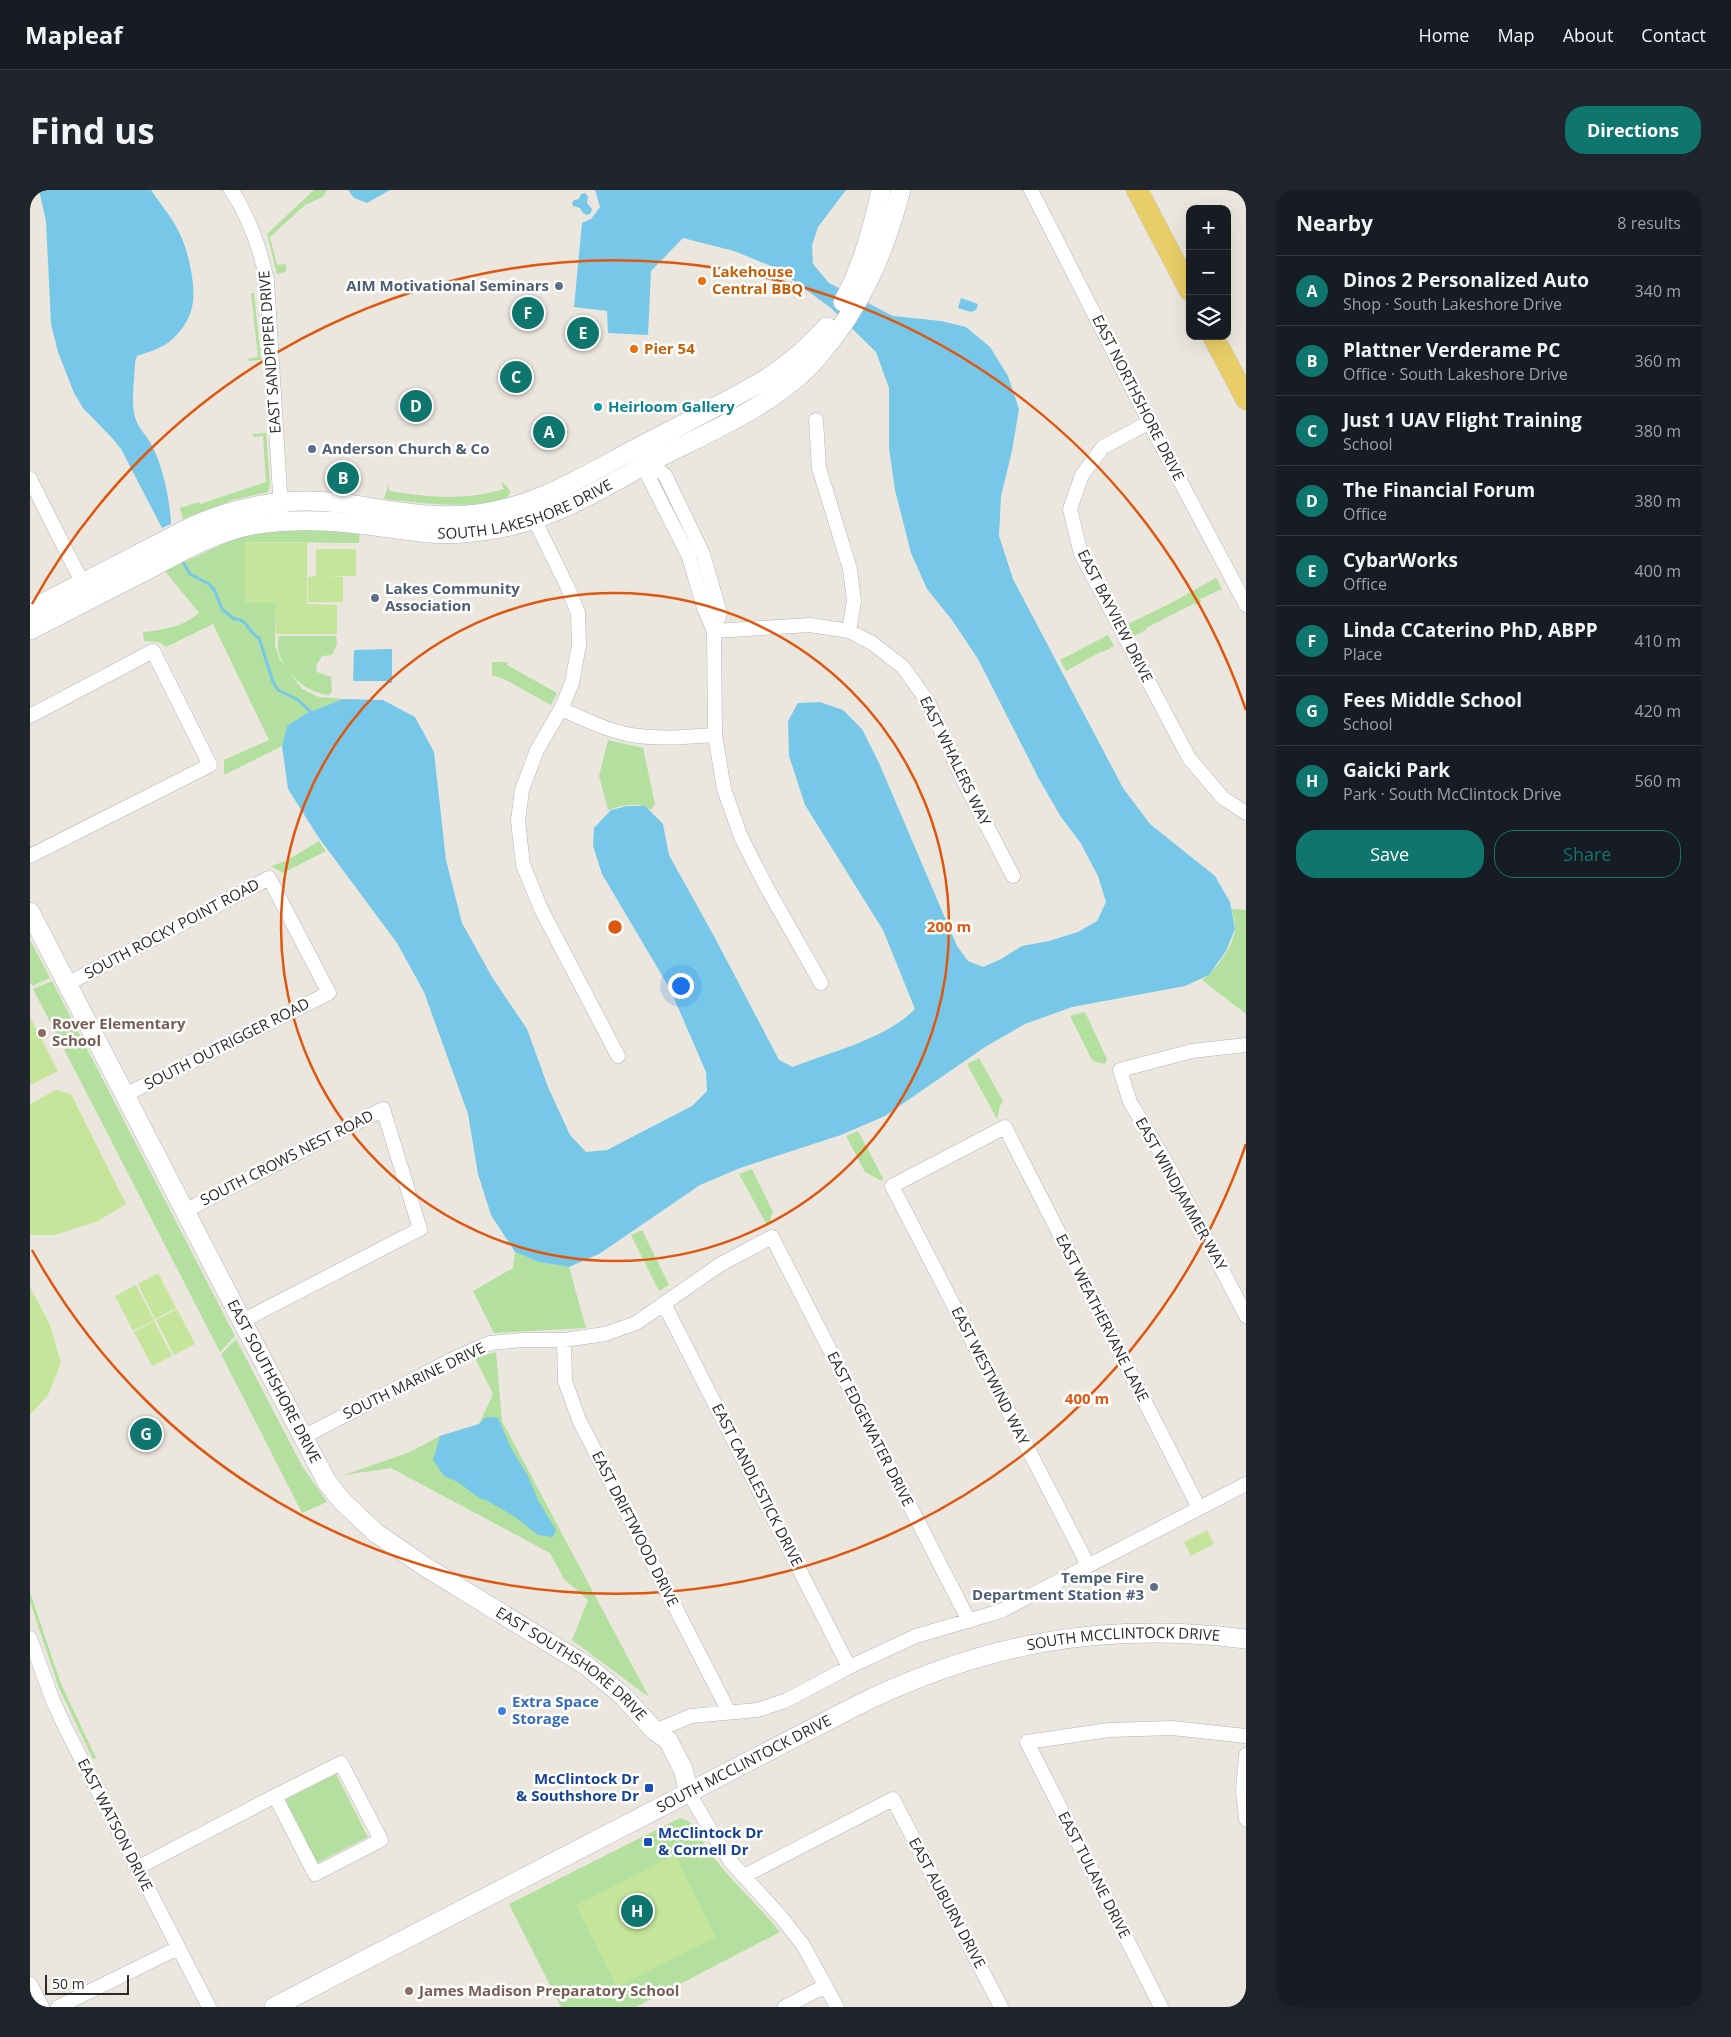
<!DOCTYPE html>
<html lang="en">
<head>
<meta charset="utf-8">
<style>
  :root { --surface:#171b24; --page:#20242c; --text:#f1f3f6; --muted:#9ea1a6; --line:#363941; --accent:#0f766e }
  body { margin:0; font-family:"Open Sans",sans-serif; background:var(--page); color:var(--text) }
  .controls { position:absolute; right:15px; top:15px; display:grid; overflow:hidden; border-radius:10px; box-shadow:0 5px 20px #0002 }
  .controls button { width:45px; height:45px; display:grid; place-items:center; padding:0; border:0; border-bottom:1px solid var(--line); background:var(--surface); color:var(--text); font:25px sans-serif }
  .scale { position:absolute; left:15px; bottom:12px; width:84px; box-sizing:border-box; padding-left:5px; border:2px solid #2b2b2b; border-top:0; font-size:14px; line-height:18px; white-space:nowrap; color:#2b2b2b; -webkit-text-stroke:4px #fff; paint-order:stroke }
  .you { position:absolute; left:650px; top:795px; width:18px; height:18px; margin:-12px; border:4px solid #fff; border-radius:50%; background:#1a73e8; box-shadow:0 0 0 8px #1a73e833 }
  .badge { display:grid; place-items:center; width:32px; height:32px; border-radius:50%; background:var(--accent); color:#fff; font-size:16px; font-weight:700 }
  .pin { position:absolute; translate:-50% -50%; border:2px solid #fff; box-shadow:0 1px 5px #0006 }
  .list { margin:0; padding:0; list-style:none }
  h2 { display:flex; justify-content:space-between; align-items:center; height:65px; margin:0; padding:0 20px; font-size:21px }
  h2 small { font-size:16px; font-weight:400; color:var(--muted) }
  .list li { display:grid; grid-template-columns:32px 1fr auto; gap:15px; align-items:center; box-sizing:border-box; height:70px; padding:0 20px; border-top:1px solid var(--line) }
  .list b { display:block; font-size:19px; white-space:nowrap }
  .list p { margin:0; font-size:16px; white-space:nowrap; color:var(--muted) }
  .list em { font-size:16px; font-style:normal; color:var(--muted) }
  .actions { display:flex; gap:10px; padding:15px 20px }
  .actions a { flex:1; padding:11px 0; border:1px solid var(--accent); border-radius:20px; text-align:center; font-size:18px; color:var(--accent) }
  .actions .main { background:var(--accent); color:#fff }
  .icon { flex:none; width:28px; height:28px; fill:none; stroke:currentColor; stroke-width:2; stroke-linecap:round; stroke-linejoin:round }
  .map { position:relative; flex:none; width:1216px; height:1817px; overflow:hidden; border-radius:20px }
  header { display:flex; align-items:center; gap:30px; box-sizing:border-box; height:70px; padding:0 25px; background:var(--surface); border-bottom:1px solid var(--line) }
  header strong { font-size:24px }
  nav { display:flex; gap:28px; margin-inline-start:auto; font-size:18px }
  .intro { display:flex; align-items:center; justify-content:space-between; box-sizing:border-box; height:120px; padding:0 30px }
  h1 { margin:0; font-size:35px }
  .button { padding:12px 22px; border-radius:20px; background:var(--accent); color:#fff; font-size:18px; font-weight:700 }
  main { display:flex; gap:30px; padding:0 30px }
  aside { flex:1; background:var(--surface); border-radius:20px; box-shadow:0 5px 20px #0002 }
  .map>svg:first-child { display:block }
</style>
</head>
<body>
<header>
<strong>Mapleaf</strong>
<nav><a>Home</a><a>Map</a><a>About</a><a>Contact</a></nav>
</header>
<div class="intro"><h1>Find us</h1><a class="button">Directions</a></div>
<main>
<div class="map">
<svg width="1216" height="1817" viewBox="0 0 1216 1817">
  <rect width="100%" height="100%" fill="#ece7de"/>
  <path fill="#b3e09e" d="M 284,0 L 297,0 L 293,7 L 275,15 L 240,47 L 247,75 L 255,74 L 257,78 L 255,82 L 247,84 L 237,44 Z
    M 221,103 L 224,103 L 231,170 L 218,171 L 217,169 L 228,167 Z
    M 236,243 L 240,294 L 238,302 L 203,310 L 153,329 L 150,318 L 169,312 L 170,314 L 236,292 L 233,246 L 223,247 L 223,244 Z
    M 471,292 L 476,295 L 480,301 L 479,306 C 454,322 383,312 354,309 L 359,293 L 359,301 C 396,307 437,311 474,299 Z
    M 280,339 L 330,344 L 329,353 L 215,352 L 215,413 L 246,413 L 245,455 L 250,470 L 272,499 L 289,507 L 313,509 L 277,523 L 257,536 L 252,556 L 194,585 L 194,570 L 239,550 L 183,434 L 136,457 L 129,452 L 114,451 L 113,442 C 133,440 153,437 169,423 L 135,381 L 206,348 L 227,343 Z
    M 1186,388 L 1192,399 L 1170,409 L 1171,412 L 1165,415 L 1163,414 L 1116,438 L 1117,439 L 1103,447 L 1096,435 L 1141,413 Z
    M 1078,445 L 1084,456 L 1073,462 L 1072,461 L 1036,481 L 1030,470 Z
    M 249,446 L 306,446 L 307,454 L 302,465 L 292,466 L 286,476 L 287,482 L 301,487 L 302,501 L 299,505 C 274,504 241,472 249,446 Z
    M 462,472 L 478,472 L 477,475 L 527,503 L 521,515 L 474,489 L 462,485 Z
    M 578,550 L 613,558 L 625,614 L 621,620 C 607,611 593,615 578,620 L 569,586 Z
    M 289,651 L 296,661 L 253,683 L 241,676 L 256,671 Z
    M 1201,719 L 1216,720 L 1216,824 L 1172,790 C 1186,780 1204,756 1205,738 C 1205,732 1203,725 1201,719 Z
    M 0,750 L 20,788 L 2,796 L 0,792 Z
    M 22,791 L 205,1146 L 190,1162 L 3,799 Z
    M 1055,822 L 1077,869 L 1075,874 L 1063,871 L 1061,868 L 1040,826 Z
    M 949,868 L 973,911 L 970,916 L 967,929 L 937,874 Z
    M 828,941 L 853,988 L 852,991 L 835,982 L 816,946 Z
    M 722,979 L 743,1022 L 738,1037 L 709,984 Z
    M 612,1040 L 639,1095 L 629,1101 L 601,1045 Z
    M 485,1062 L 509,1072 L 539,1077 L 556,1138 L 464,1143 L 443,1101 L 483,1078 Z
    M 206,1149 L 272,1276 L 297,1312 L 272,1323 L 191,1164 Z
    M 466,1162 L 472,1231 L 619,1507 L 542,1450 L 558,1410 L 534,1389 L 520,1363 L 361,1278 L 314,1285 L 380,1262 L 410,1246 L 449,1234 L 463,1204 L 445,1168 Z
    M 0,1402 L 31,1494 L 66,1568 L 63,1569 L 29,1498 L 0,1412 Z
    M 306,1584 L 338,1647 L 287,1673 L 255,1610 Z
    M 650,1628 C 665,1631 669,1646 677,1658 C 698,1689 727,1713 750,1742 L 606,1817 L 531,1817 L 479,1714 Z"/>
  <path fill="#c5e69a" d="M 215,352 L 277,353 L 277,414 L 307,415 L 307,444 L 246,444 L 246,413 L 215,413 Z
    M 286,359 L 326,359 L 326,386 L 298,386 L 313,387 L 313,412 L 278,412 L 278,387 L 286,386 Z
    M 0,827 L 28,881 L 0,895 Z
    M 26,900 L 41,904 L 96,1014 L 68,1031 L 25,1045 L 0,1045 L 0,914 Z
    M 128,1083 L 146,1118 L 125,1129 L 108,1094 Z
    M 106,1095 L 124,1130 L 103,1141 L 85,1106 Z
    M 0,1097 L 20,1135 L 31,1173 L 18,1205 L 0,1225 Z
    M 147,1119 L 165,1154 L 144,1165 L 126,1130 Z
    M 124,1131 L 142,1166 L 122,1176 L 104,1142 Z
    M 1177,1340 L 1184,1354 L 1161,1366 L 1154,1352 Z
    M 645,1665 L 686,1747 L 587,1797 L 546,1715 Z"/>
  <path fill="#77c8e8" d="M 9,0 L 121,0 C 130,14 142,27 149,42 C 158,59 167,98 162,117 C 159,131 150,143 139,152 C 130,159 118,162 107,166 L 105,172 C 105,188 100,215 106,230 C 109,239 118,247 122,256 C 133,276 140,311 141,334 L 132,338 L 91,259 L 82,248 L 53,218 L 44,203 L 28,162 L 21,134 L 16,31 Z
    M 318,0 L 360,0 L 337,13 L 324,8 Z
    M 565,0 L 816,0 L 788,37 L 782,55 L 783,74 L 799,93 L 863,126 L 911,131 L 936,137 L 960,157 L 978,186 L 989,219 L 982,261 L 971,306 L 969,346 L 983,389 L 1093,598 L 1120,634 L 1185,686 L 1200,712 L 1205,739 L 1196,761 L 1179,785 L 1155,796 L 1042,817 L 995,834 L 955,857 L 855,926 L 811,945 L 710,978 L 670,995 L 569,1064 L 539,1077 L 509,1072 L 485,1062 L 461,1025 L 448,984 L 438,924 L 394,802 L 367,753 L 289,648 L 258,599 L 252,556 L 257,536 L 277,523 L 313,509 L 353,510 L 385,527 L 404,562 L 416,670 L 432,733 L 462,787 L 497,839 L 518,897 L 540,945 L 556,962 L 577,960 L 662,916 L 677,901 L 676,882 L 640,799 L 572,684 L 563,656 L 564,638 L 581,620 L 597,616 L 615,616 L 633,634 L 639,665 L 685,748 L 749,870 L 763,877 C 802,861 854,850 885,819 L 853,740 L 775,615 L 759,566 L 758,531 L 768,513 L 790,512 L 813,520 L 832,539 L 849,573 L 927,756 L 938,771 L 953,777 L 971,769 L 992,756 L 1019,751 L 1048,742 L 1067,731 L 1076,712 L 1068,686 L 1050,652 L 1031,627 L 1009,589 L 948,469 L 922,430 L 897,399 L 881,363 L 865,300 L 859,258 L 859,198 L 846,162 L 801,118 L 746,78 L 704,61 L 653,48 L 621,81 L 618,145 L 578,143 L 577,121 L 544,117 L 552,33 L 561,29 L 570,17 Z
    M 555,3 L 558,6 L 557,13 L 562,19 L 561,23 L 557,25 L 553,23 L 550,18 L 543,16 L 542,13 L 544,10 L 549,9 L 551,4 Z
    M 931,108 L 948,114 L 946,120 L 941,122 L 928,118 Z
    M 359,459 L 362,459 L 362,493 L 358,493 L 358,491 L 323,491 L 324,460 Z
    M 456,1227 L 468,1228 L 480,1256 L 498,1286 L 508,1310 L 526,1340 L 523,1347 L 508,1345 L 485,1327 L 456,1310 L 449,1308 L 428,1292 L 414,1286 L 403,1270 L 410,1246 L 449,1234 Z"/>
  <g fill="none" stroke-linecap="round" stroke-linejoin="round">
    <path stroke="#77c8e8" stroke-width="3" d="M 153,372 L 160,384 L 179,394 L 185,401 L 192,419 L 204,429 C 218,428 217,442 229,448 L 243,492 L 248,500 L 268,510 L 281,522"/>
    <g stroke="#b2b4be" stroke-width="15">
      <path id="street" d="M 201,0 C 220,28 230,58 237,91 L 251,320
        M 1001,0 L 1132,257 L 1216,415
        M 786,230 L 789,278 L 820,379 L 824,411 L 819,441
        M 1120,232 L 1073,257 L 1052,285 L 1040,319 L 1051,364 L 1159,568 L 1193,608 L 1216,623
        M 616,267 L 619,273 L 635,285 L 673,364 L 690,423 L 684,441
        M 619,273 L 618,286 L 659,367 L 674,418 L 684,441 L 685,545 L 694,599 L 711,647 L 737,698 L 791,793
        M 0,289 L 56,400
        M 500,321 L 537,396 L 548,423 L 549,455 L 542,493 L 531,519 L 507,560 L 492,600 L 488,631 L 493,675 L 511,719 L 588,866
        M 684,441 L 780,435 L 819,441 L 842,453 L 873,477 L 898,512 L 933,590 L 983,686
        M 531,519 C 555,529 581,543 608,546 C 634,549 659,547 685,545
        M 0,526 L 123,461 L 180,575 L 0,666
        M 37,794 L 239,688 L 299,803 L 95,905
        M 1216,855 L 1162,861 L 1090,880 L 1100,912 L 1140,979 L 1216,1126
        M 155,1021 L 353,919 L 390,1039 L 212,1131
        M 634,1114 L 819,1477
        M 534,1150 L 535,1191 L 549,1230 L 699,1522
        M 273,1247 L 421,1170 L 460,1153 L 492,1150 L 534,1150 L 575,1144 L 606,1133 L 691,1074 L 742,1047 L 939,1431
        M 1058,1375 L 862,996 L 975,937 L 1169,1318
        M 0,1448 L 23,1511 L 36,1539 L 179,1817
        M 625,1541 L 661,1526 L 727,1520 L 755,1511 L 819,1477 L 886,1446 L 971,1421 L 1216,1294
        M 1216,1565 L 1213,1601 L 1216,1629
        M 311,1573 L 351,1650 L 285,1684 L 245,1606 Z
        M 659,1603 L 684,1646 L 701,1672 L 751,1727 L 773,1755 L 807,1817
        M 107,1678 L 245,1606
        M 714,1686 L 863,1609 L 971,1817
        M 0,1794 L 12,1817
        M 28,1817 L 148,1758
        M 755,1817 L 795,1796
        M 1131,1817 L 997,1552 L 1079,1540 L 1142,1538 L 1216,1546"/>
    </g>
    <g stroke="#b2b4be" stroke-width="20">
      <g id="secondary">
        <path d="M 813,112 C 832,78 843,38 851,0"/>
        <path d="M 0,420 L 165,335 C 210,316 259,307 309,313 C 355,319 401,330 448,324 C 507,316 549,289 601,261 C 644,239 688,216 731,192 C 756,177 777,159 797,137"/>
        <path id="s1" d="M 0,440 C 39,420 78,400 117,380 C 151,362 185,342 223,335 C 262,328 300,330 338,335 C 369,339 401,346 433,343 C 456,341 482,337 505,329 C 544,316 582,293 618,273 C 674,244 745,216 787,168 C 832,116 853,66 871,0"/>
        <path id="s2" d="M 0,722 L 212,1131 L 297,1292 L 312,1311 L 346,1343 L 394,1376 L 557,1476 L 593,1506 L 625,1541 L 638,1550 L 653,1579 L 659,1603"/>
        <path id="s3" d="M 244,1817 L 824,1517 C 952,1453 1074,1431 1216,1449"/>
      </g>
    </g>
    <g stroke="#c8c8c8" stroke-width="22">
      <path id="primary" d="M 1107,0 L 1160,101
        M 1183,146 L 1216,209"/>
    </g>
    <use href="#street" stroke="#fff" stroke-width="14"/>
    <use href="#secondary" stroke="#fff" stroke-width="19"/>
    <use href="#primary" stroke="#e9cd66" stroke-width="21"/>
  </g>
  <g fill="none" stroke="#df570e" stroke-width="2.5">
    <circle cx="585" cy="737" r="334"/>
    <path d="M1216 954A667 667 0 0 1 2 1060M2 414A667 667 0 0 1 1216 520"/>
  </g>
  <g fill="#e8710a" stroke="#fff" stroke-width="2">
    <circle cx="672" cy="91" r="5"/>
    <circle cx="604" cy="159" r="5"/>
  </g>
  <g fill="#5c6f8a" stroke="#fff" stroke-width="2">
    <circle cx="529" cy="96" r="5"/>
    <circle cx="282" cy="259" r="5"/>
    <circle cx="345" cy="408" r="5"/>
    <circle cx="1124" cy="1397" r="5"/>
  </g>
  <circle fill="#0f9aa8" stroke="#fff" stroke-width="2" cx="568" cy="217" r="5"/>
  <g fill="#8d6e63" stroke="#fff" stroke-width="2">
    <circle cx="12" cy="843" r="5"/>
    <circle cx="379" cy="1801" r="5"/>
  </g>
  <circle fill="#3f7fe0" stroke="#fff" stroke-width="2" cx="472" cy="1521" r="5"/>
  <g fill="#1a4fb4" stroke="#fff" stroke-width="2">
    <rect x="614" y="1593" width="10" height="10" rx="2.5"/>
    <rect x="613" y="1647" width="10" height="10" rx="2.5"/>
  </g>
  <g text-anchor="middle" stroke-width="5" stroke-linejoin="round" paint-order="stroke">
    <g font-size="15" font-weight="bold" fill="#c56008" stroke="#fff" text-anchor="start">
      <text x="682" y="87">Lakehouse<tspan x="682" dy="17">Central BBQ</tspan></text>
      <text x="614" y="164">Pier 54</text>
    </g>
    <g font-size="15" font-weight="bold" fill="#4e5e75" stroke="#fff" text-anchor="end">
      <text x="519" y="101">AIM Motivational Seminars</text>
      <text x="292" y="264" text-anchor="start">Anderson Church &amp; Co</text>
      <text x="355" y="404" text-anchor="start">Lakes Community<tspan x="355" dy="17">Association</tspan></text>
      <text x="1114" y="1393">Tempe Fire<tspan x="1114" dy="17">Department Station #3</tspan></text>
    </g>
    <g font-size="15" fill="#2b2b2b" stroke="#fff">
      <text transform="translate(240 162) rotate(-94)" y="5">EAST SANDPIPER DRIVE</text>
      <text transform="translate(1108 208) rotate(63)" y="5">EAST NORTHSHORE DRIVE</text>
      <text dy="5" stroke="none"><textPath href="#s1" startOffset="524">SOUTH LAKESHORE DRIVE</textPath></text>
      <text transform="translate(1085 426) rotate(63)" y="5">EAST BAYVIEW DRIVE</text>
      <text transform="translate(925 571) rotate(64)" y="5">EAST WHALERS WAY</text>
      <text transform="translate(142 739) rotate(-28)" y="5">SOUTH ROCKY POINT ROAD</text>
      <text transform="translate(197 854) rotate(-27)" y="5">SOUTH OUTRIGGER ROAD</text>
      <text transform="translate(257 968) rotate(-27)" y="5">SOUTH CROWS NEST ROAD</text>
      <text transform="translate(1151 1004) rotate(61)" y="5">EAST WINDJAMMER WAY</text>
      <text transform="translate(1072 1128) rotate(63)" y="5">EAST WEATHERVANE LANE</text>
      <text transform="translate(960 1186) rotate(63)" y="5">EAST WESTWIND WAY</text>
      <text dy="5" stroke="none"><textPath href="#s2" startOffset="529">EAST SOUTHSHORE DRIVE</textPath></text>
      <text transform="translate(384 1191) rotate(-26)" y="5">SOUTH MARINE DRIVE</text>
      <text transform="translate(840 1239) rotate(63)" y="5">EAST EDGEWATER DRIVE</text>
      <text transform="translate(727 1295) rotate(63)" y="5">EAST CANDLESTICK DRIVE</text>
      <text transform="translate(605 1339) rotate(63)" y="5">EAST DRIFTWOOD DRIVE</text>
      <text dy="5" stroke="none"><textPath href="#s3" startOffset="934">SOUTH MCCLINTOCK DRIVE</textPath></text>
      <text dy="5" stroke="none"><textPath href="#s2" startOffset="949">EAST SOUTHSHORE DRIVE</textPath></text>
      <text dy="5" stroke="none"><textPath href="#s3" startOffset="529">SOUTH MCCLINTOCK DRIVE</textPath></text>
      <text transform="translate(85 1635) rotate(63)" y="5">EAST WATSON DRIVE</text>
      <text transform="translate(1064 1685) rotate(63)" y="5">EAST TULANE DRIVE</text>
      <text transform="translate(917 1713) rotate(62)" y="5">EAST AUBURN DRIVE</text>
    </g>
    <g font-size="15" font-weight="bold" fill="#0d838f" stroke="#fff" text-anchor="start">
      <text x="578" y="222">Heirloom Gallery</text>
    </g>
    <g font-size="15" font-weight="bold" fill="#785e54" stroke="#fff" text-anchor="start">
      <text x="22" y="839">Rover Elementary<tspan x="22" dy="17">School</tspan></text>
      <text x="389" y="1806">James Madison Preparatory School</text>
    </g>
    <g font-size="15" font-weight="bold" fill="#366cbe" stroke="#fff" text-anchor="start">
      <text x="482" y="1517">Extra Space<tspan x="482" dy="17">Storage</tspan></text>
    </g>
    <g font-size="15" font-weight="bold" fill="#164399" stroke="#fff" text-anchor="end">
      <text x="609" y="1594">McClintock Dr<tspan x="609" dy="17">&amp; Southshore Dr</tspan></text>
      <text x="628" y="1648" text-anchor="start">McClintock Dr<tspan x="628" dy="17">&amp; Cornell Dr</tspan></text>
    </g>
  </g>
  <circle cx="585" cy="737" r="8" fill="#df570e" stroke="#fff" stroke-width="2.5"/>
  <g font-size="15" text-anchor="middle" font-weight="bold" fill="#df570e" stroke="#fff" stroke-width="5" stroke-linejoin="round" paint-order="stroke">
    <text x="919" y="742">200 m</text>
    <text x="1057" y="1214">400 m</text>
  </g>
</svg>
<div class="controls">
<button>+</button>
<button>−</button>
<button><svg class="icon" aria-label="layers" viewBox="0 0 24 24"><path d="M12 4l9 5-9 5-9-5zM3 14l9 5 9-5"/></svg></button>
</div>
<div class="scale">50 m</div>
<div class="you"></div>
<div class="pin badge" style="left:519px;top:242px">A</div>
<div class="pin badge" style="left:313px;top:288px">B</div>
<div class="pin badge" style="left:486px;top:187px">C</div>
<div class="pin badge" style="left:386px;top:216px">D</div>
<div class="pin badge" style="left:553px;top:143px">E</div>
<div class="pin badge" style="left:498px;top:123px">F</div>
<div class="pin badge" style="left:116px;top:1244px">G</div>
<div class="pin badge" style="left:607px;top:1721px">H</div>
</div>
<aside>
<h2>Nearby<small>8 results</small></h2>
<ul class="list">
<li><span class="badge">A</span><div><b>Dinos 2 Personalized Auto</b><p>Shop · South Lakeshore Drive</p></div><em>340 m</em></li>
<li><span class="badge">B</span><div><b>Plattner Verderame PC</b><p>Office · South Lakeshore Drive</p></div><em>360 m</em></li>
<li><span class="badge">C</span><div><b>Just 1 UAV Flight Training</b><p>School</p></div><em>380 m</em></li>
<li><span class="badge">D</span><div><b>The Financial Forum</b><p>Office</p></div><em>380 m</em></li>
<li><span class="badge">E</span><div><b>CybarWorks</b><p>Office</p></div><em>400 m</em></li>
<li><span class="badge">F</span><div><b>Linda CCaterino PhD, ABPP</b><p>Place</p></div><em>410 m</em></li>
<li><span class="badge">G</span><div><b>Fees Middle School</b><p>School</p></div><em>420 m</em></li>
<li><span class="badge">H</span><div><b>Gaicki Park</b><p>Park · South McClintock Drive</p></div><em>560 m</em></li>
</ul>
<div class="actions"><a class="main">Save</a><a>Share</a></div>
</aside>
</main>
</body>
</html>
